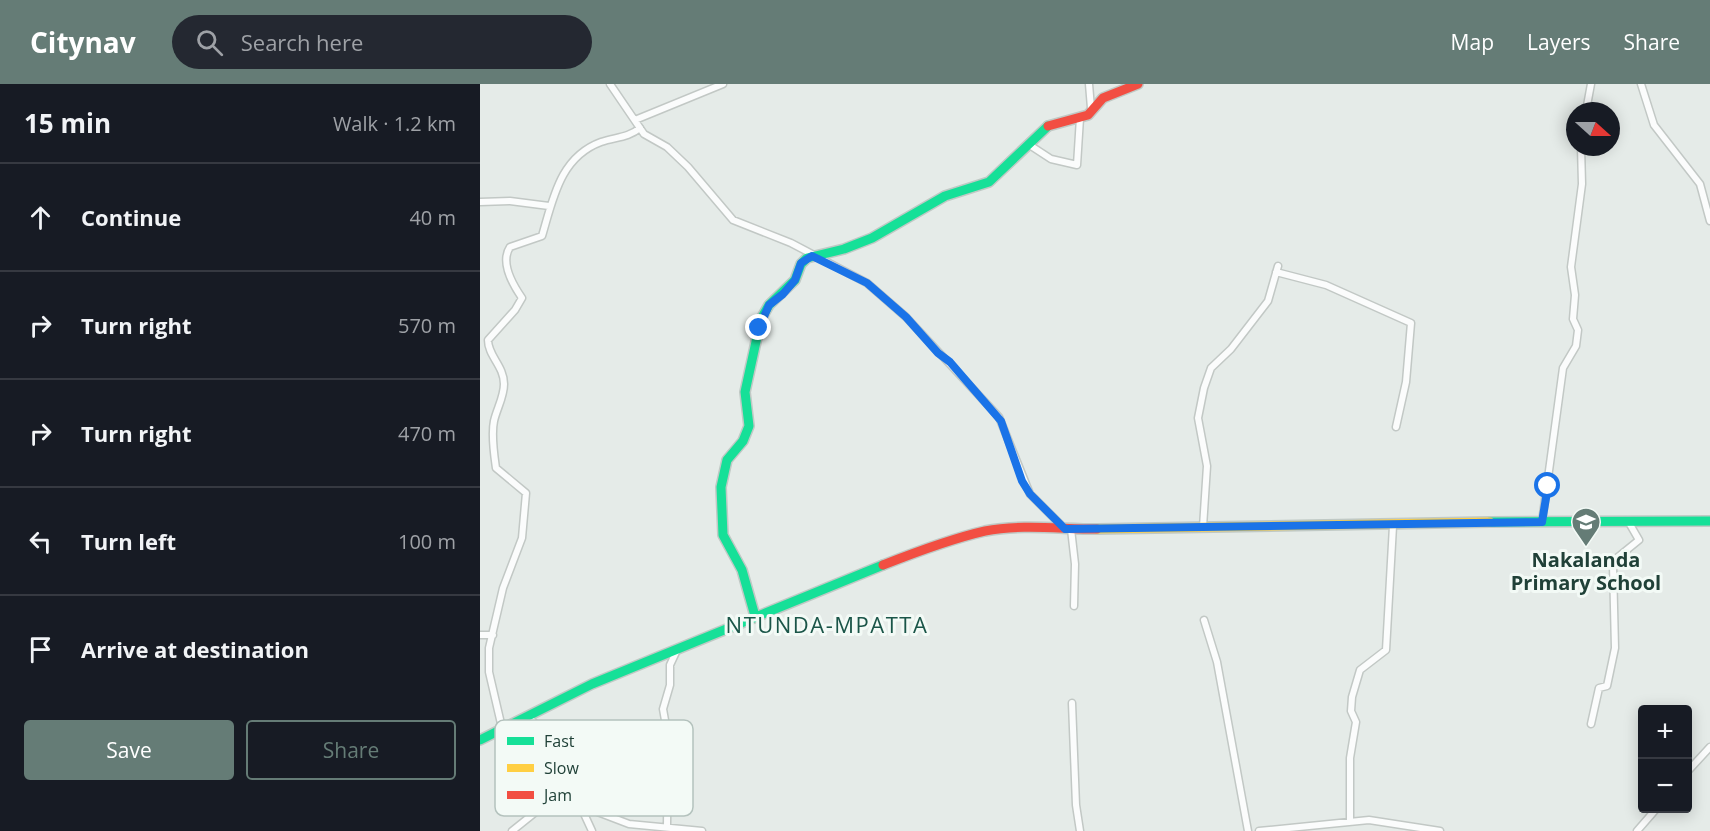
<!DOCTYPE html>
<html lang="en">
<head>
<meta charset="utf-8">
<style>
  :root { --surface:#171b24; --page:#242831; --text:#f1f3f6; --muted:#9ea1a6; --line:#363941; --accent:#657c76 }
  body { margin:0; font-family:"Open Sans",sans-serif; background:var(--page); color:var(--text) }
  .controls { position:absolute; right:18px; bottom:18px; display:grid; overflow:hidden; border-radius:6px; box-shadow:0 3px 15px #0003 }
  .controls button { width:54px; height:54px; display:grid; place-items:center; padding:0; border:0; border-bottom:2px solid var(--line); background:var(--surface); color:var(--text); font:30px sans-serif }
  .compass { position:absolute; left:1086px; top:18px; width:54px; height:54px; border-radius:50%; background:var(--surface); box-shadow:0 3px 15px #0003; rotate:111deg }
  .stop { position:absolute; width:18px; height:18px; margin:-14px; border:4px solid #1a73e8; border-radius:50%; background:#fff }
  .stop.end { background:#1a73e8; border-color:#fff; box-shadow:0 2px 6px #0008 }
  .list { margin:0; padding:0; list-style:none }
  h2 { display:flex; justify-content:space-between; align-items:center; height:78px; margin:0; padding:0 24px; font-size:26px }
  h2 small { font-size:20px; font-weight:400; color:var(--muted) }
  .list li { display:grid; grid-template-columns:39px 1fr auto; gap:18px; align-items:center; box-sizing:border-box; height:108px; padding:0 24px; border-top:2px solid var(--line) }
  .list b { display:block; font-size:22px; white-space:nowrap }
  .list em { font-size:20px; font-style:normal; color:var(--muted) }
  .actions { display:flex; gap:12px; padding:18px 24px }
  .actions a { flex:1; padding:14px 0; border:2px solid var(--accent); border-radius:6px; text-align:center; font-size:21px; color:var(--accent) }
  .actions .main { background:var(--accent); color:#fff }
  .icon { flex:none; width:33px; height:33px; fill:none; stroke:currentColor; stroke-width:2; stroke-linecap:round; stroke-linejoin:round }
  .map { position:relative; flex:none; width:1230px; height:747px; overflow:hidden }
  header { display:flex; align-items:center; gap:36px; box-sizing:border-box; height:84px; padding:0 30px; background:var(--accent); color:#fff }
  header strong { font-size:28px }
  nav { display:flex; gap:33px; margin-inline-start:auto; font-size:21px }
  .search { width:420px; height:54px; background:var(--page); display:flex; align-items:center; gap:15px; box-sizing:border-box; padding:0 21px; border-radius:33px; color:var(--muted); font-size:22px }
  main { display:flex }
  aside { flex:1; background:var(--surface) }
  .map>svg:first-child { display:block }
</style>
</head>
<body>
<header>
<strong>Citynav</strong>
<div class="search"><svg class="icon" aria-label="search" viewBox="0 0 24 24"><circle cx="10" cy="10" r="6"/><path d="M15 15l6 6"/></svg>Search here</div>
<nav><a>Map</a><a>Layers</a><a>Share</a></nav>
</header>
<main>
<aside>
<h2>15 min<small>Walk · 1.2 km</small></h2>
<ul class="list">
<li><svg class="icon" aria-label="ahead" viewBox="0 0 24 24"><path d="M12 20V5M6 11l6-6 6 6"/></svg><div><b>Continue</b></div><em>40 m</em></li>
<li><svg class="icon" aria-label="right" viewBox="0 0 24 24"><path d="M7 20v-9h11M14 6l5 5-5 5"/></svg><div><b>Turn right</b></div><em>570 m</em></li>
<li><svg class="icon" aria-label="right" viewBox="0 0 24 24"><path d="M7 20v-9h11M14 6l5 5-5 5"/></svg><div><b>Turn right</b></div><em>470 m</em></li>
<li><svg class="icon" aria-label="left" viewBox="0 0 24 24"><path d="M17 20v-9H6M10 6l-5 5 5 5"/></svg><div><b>Turn left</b></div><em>100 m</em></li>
<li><svg class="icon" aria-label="arrive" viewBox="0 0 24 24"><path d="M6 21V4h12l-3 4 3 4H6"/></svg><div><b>Arrive at destination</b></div></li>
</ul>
<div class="actions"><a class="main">Save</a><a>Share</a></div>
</aside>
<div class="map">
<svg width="1230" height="747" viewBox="0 0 1230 747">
  <rect width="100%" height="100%" fill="#e5ebe8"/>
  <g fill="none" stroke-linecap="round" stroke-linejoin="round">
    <g stroke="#c2c8c5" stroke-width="9">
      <path id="street" d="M 130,0 L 164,50 L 187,63 L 208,83 L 253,136 L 311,159 L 387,199 L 426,233 L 519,333 L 550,410 L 585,445
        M 609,0 L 611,24
        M 1161,0 L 1174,41 L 1220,100 L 1230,137
        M 1106,27 L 1111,0
        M 155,36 L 243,0
        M 548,60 L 571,75 L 597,81 L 600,34
        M 0,118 L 30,117 L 69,122
        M 796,188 L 846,201 L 931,239 L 926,298 L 916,343
        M 1062,438 L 1083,284 L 1096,262 L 1098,246 L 1093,235 L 1095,211 L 1091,183 L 1102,100 L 1101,63
        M 723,443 L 727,382 L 718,334 L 724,304 L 731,284 L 751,265 L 788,217 L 798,182
        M 591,445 L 595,480 L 594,522
        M 724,536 L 737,578 L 768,747
        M 0,551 L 13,551
        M 592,619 L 596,721 L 600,747
        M 46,632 C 75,651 71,685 81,714 L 149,740 L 222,747
        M 1111,640 L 1119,604 L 1127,602 L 1135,564 L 1133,482 L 1138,473 L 1159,456 L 1148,437
        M 22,644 L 9,588 L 9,564 L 23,504 L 42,454 L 46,409 L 16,384 C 14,370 11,351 14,337 C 17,324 24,313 24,300 C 24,282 8,272 8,256 L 35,226 L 42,214 C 33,201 20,178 30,163 L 62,152 C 73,115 80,73 121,58 C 135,53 148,54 160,44
        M 1208,687 L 1230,663
        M 100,721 L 112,747
        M 870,738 L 870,674 L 876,638 L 871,627 L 872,613 L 880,586 L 906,566 L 913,442
        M 187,742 L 188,653 L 183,625 L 190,601 L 190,581 L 197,566
        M 32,747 L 57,727 L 83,714
        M 779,747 L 889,736 L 960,747
        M 1157,747 L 1177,724"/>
    </g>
    <g stroke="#c0c9c5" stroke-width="12">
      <path id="fast" d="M 1010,438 L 1230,437
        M 275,532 L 262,486 L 243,451 L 241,403 L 247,376 L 263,357 L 269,342 L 265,308 L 281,235 L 289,221 L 315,196 L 321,180 L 327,174 L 364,165 L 392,154 L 465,112 L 509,98 L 568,42
        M 0,656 L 112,600 L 403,481"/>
    </g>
    <g stroke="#c0c9c5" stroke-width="12">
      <path id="slow" d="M 617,445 L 1010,438"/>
    </g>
    <g stroke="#c0c9c5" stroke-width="12">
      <path id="jam" d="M 568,42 L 608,31 L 623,14 L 658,0
        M 403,481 C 436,468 470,455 505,447 C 541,440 580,445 617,445"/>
    </g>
    <use href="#street" stroke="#fbfcfc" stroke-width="6"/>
    <use href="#fast" stroke="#16e098" stroke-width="9"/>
    <use href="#slow" stroke="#ffcf43" stroke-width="9"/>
    <use href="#jam" stroke="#f24e42" stroke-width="9"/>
  </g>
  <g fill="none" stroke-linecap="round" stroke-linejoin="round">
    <path stroke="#1a73e8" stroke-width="8" d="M 279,244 L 289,221 L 303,210 L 315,196 L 321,179 L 332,172 L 387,199 L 426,233 L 458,269 L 470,278 L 521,337 L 542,397 L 550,410 L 585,445 L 1062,438 L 1068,402"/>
  </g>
  <defs>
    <g id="school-pin" transform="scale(1.5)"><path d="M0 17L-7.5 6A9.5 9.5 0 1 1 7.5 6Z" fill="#657c76" stroke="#f3faf6"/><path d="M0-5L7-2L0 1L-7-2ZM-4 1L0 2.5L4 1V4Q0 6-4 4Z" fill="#fff"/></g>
  </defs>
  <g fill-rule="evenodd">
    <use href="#school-pin" x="1106" y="438"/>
  </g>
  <g text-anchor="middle" stroke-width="6" stroke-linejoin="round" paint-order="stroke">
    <g font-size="20" font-weight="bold" fill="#204138" stroke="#f3faf6">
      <text x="1106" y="483">Nakalanda<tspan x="1106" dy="23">Primary School</tspan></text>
    </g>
    <g font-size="22" letter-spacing="1.5" fill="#1a5548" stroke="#f3faf6">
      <text x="347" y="549">NTUNDA-MPATTA</text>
    </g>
  </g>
  <rect x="15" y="636" width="198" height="96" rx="9" fill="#f3faf6" stroke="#b4c2bd" stroke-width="1.5"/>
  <rect x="27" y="653" width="27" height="8" fill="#16e098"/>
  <rect x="27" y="680" width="27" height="8" fill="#ffcf43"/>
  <rect x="27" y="707" width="27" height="8" fill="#f24e42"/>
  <g font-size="16" fill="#204138">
    <text x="64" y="663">Fast</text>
    <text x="64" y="690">Slow</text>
    <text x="64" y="717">Jam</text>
  </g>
</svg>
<div class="controls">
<button>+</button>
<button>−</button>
</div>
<svg class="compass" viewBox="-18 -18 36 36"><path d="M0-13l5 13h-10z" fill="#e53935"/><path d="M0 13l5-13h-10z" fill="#9ea1a6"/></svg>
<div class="stop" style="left:1068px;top:402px"></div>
<div class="stop end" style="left:279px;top:244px"></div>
</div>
</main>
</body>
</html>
